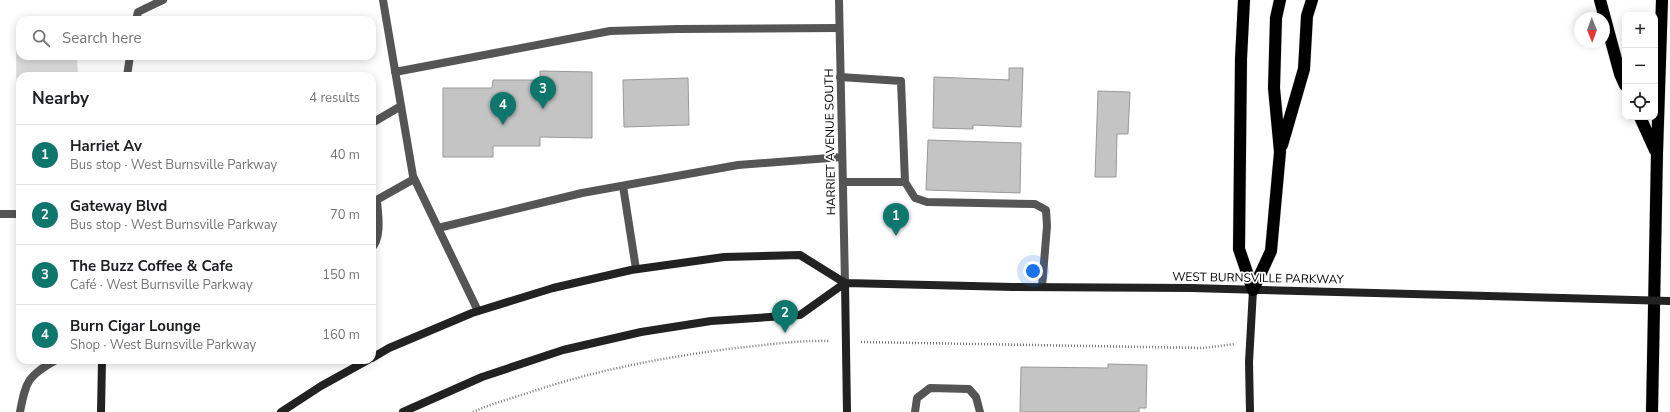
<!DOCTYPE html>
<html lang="en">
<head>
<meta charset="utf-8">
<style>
  :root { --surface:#fff; --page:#f2f2f2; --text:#202124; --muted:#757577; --line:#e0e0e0; --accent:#0f766e }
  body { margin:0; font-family:"Nunito Sans",sans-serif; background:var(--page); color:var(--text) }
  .controls { position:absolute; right:12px; top:12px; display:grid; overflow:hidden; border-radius:8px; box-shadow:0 2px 10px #0003 }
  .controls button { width:36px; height:36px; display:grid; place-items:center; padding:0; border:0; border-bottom:1px solid var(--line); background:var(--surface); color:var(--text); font:20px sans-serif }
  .compass { position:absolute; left:1574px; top:12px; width:36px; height:36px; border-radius:50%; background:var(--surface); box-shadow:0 2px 10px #0003; rotate:179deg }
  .you { position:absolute; left:1033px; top:271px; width:14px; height:14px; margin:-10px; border:3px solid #fff; border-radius:50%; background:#1a73e8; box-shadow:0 0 0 6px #1a73e833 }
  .badge { display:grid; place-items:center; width:26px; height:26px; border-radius:50%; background:var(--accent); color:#fff; font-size:13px; font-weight:700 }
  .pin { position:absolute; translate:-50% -33px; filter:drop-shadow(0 1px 2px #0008) }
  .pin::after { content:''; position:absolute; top:21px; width:14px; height:12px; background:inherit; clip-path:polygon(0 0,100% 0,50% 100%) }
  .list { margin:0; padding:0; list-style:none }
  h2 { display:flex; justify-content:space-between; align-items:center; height:52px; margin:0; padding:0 16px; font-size:17px }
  h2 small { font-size:13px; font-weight:400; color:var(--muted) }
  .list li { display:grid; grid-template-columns:26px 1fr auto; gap:12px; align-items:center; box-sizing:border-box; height:60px; padding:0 16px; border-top:1px solid var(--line) }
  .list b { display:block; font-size:15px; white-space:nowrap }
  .list p { margin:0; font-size:13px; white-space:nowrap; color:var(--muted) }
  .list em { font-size:13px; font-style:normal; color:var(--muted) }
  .icon { flex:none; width:22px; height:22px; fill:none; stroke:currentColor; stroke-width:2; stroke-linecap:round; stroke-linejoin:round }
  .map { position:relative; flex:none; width:1670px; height:412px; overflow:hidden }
  .search { position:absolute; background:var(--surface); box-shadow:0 2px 10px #0003; left:16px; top:16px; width:360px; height:44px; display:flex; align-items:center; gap:10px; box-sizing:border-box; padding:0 14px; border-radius:12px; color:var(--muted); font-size:15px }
  .panel { position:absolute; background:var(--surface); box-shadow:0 2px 10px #0003; left:16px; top:72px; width:360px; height:292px; border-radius:12px }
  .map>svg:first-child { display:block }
</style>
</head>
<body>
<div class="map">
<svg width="1670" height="412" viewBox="0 0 1670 412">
  <rect width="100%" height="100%" fill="#fff"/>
  <path fill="#dcdcdc" d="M 16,40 L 20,40 L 20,56 L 77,56 L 78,76 L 20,76 L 20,154 L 17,154 Z"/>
  <path fill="#c4c4c4" stroke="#999" d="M 1009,68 L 1023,68 L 1021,127 L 973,125 L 973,129 L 933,128 L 934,77 L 1009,80 Z
    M 540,71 L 592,72 L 592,138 L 540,137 L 540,146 L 493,146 L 493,157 L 443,157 L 443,88 L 492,88 L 493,80 L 540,80 Z
    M 688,78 L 689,125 L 624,127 L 623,80 Z
    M 1098,91 L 1130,92 L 1128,134 L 1117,134 L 1116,177 L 1095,177 Z
    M 928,140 L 1021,143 L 1020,193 L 926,190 Z
    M 1108,364 L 1147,365 L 1146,408 L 1139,408 L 1139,412 L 1020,412 L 1021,367 L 1108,368 Z"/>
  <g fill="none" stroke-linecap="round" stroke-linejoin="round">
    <g stroke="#dbdbdb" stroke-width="13">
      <path id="highway" d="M 1244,0 L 1241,59 L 1239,249 L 1253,290
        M 1600,0 L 1620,74 L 1625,85
        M 1640,117 L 1655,150
        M 1282,145 L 1304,69 L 1307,16 L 1312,0
        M 1253,290 L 1271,251 L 1280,152 L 1274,88 L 1276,18 L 1280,0
        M 1652,412 L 1657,153 L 1662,0"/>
    </g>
    <path stroke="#777" stroke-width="2.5" stroke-dasharray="1 2" stroke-linecap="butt" d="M 861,342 L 1203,348 L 1235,344
      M 473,412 C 491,404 509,399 528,393 C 595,370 665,357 736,348 C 767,345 798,340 830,341"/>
    <path stroke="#555" stroke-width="8" d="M 383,0 L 413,176 L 478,311
      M 136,20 L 138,12 L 163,0
      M 395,72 L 610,31 L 677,29 L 839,28
      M 127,76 L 130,56
      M 840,77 L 901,81 L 905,182 L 843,182
      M 372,123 L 401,106
      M 905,182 L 915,198 L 927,202 L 1035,204 L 1046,210 L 1047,226 L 1042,287
      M 623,186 L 636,269
      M 373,202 L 414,179
      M 0,214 L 20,214
      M 438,228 L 582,193 L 738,165 L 842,157
      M 372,248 C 382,236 378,215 377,200
      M 20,412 C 26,380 28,376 56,360
      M 915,412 L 917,398 L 930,388 L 969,389 L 976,397 L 980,412"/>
    <path stroke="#555" stroke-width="8" d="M 839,0 L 845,283"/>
    <path stroke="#222" stroke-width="8" d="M 845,283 L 847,412
      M 372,358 L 389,348 L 472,313 L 553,288 L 631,270 L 724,257 L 800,255 L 845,283 L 1013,287 L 1191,288 L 1562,298
      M 101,412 L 102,360
      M 281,412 L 321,386 L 368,360
      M 403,412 L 482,377 L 563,350 L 641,332 L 711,321 L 800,315 L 845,283
      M 1250,412 L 1249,362 L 1253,290"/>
    <use href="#highway" stroke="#000" stroke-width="12"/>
    <path stroke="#222" stroke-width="8" d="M 1562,298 L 1670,301"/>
  </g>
  <g text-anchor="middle" stroke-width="3.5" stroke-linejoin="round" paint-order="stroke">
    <g font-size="12" fill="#000" stroke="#fff">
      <text transform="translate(830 142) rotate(-91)" y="4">HARRIET AVENUE SOUTH</text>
      <text transform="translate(1258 278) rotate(1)" y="4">WEST BURNSVILLE PARKWAY</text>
    </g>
  </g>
</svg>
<div class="controls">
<button>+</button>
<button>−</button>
<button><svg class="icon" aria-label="locate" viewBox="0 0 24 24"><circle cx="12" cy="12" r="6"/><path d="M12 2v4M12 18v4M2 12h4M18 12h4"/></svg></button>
</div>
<svg class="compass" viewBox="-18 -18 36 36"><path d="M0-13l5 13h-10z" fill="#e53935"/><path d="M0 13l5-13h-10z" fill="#757577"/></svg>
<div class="you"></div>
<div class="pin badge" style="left:896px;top:236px">1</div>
<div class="pin badge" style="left:785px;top:333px">2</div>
<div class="pin badge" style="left:543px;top:109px">3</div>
<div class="pin badge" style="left:503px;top:125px">4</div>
<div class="search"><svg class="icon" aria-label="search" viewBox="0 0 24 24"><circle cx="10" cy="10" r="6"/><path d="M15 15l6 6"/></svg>Search here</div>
<section class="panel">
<h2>Nearby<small>4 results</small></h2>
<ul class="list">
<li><span class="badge">1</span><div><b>Harriet Av</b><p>Bus stop · West Burnsville Parkway</p></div><em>40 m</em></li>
<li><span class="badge">2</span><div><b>Gateway Blvd</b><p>Bus stop · West Burnsville Parkway</p></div><em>70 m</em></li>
<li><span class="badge">3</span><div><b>The Buzz Coffee &amp; Cafe</b><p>Café · West Burnsville Parkway</p></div><em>150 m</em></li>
<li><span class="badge">4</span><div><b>Burn Cigar Lounge</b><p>Shop · West Burnsville Parkway</p></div><em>160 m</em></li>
</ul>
</section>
</div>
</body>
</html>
